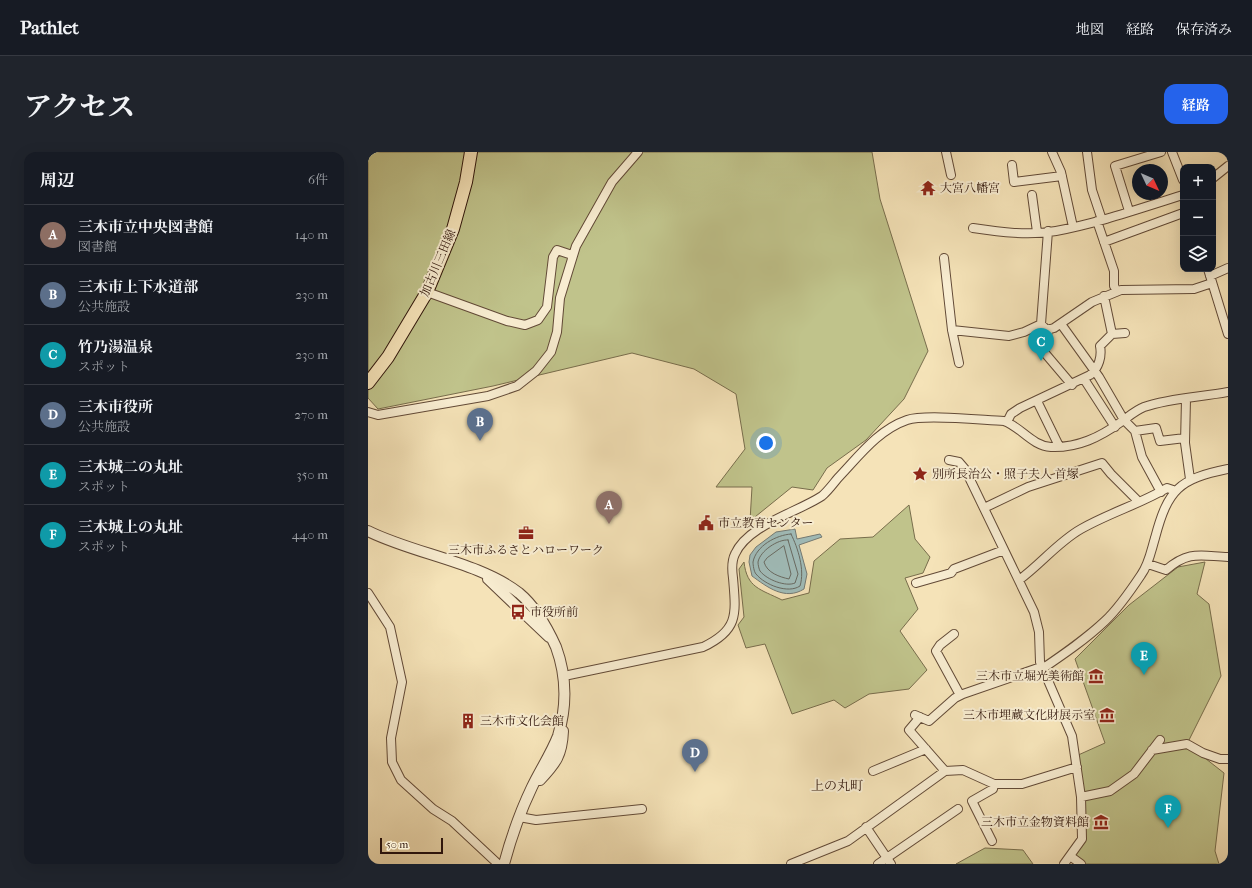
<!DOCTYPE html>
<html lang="ja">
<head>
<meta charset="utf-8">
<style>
  :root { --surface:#171b24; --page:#20242c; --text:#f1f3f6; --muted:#9ea1a6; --line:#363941; --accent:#2563eb }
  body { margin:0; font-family:"IM FELL French Canon","Noto Serif JP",serif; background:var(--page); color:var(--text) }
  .controls { position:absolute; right:12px; top:12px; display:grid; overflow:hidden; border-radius:8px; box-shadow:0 4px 16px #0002 }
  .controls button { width:36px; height:36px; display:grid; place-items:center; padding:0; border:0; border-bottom:1px solid var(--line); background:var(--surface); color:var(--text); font:20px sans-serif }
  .compass { position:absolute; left:764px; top:12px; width:36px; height:36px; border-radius:50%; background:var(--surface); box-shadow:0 4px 16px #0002; rotate:134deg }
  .scale { position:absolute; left:12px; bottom:10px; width:63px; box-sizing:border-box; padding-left:4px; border:2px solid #31170c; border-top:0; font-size:11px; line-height:14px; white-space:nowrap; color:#31170c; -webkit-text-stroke:3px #f8edd1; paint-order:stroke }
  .you { position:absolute; left:398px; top:291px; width:14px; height:14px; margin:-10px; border:3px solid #fff; border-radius:50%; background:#1a73e8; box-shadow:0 0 0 6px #1a73e833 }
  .badge { display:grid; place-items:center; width:26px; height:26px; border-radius:50%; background:var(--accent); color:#fff; font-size:13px; font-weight:700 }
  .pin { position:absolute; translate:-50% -33px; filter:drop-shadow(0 1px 2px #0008) }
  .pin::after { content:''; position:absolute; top:21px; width:14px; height:12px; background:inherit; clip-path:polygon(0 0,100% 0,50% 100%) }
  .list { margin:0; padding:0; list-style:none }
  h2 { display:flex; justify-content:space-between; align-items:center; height:52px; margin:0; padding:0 16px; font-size:17px }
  h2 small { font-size:13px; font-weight:400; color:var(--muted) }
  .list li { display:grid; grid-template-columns:26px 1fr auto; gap:12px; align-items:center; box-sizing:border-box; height:60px; padding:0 16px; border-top:1px solid var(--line) }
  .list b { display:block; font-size:15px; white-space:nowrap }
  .list p { margin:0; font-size:13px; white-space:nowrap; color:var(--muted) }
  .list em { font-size:13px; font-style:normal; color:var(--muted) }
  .icon { flex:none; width:22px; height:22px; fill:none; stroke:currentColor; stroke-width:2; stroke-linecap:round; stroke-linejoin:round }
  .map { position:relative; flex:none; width:860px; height:712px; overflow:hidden; border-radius:12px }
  header { display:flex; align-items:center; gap:24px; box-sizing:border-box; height:56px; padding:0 20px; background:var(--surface); border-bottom:1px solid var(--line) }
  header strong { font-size:19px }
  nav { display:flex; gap:22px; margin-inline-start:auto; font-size:14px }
  .intro { display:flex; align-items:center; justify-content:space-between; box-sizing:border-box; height:96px; padding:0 24px }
  h1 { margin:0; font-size:28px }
  .button { padding:10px 18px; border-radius:12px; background:var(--accent); color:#fff; font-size:14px; font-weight:700 }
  main { display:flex; gap:24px; padding:0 24px }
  aside { flex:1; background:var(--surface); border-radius:12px; box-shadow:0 4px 16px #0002 }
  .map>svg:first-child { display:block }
</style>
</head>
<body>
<header>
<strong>Pathlet</strong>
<nav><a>地図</a><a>経路</a><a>保存済み</a></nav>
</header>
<div class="intro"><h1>アクセス</h1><a class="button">経路</a></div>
<main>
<aside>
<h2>周辺<small>6件</small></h2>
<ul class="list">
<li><span class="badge" style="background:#8d6e63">A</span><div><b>三木市立中央図書館</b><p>図書館</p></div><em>140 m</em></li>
<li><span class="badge" style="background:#5c6f8a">B</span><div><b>三木市上下水道部</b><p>公共施設</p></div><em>230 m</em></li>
<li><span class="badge" style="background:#0f9aa8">C</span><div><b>竹乃湯温泉</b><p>スポット</p></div><em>230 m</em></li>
<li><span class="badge" style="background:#5c6f8a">D</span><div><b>三木市役所</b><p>公共施設</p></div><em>270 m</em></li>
<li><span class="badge" style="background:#0f9aa8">E</span><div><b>三木城二の丸址</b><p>スポット</p></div><em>350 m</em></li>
<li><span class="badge" style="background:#0f9aa8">F</span><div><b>三木城上の丸址</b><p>スポット</p></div><em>440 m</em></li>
</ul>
</aside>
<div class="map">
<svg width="860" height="712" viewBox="0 0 860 712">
  <rect width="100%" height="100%" fill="#f5e3b8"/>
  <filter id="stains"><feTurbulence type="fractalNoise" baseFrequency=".005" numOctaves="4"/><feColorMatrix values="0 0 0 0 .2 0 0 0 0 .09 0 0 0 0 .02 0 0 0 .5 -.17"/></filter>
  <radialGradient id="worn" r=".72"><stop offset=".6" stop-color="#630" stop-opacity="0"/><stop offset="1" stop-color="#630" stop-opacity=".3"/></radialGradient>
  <path fill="#c0c38b" stroke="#786d4c" d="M 0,0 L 504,0 L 512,47 L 560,199 L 536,247 L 498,288 L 459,316 L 445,338 L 424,335 L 382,369 L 384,335 L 348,335 L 377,297 L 368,242 L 326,217 L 264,201 L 125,234 L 10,257 L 0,246 Z
    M 541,353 L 547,387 L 562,405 L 555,421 L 537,426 L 550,457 L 532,479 L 559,518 L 541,537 L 501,542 L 477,556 L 466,548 L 424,562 L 397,492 L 378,496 L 370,473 L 376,465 L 371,417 L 376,410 C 379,436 392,437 414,448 L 441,441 L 446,409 L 472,387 L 505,385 Z
    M 837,410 L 829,442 L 841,452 L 853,524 L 819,592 L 856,621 L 847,699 L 851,712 L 713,712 L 702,704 L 714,687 L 708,604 L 737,591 L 707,507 L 761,453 L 810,415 Z
    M 617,696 L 655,698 L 665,712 L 588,712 Z"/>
  <path fill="#a0bcb9" stroke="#747a74" d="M 427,377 L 429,387 L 452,382 L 454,385 L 431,393 L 439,422 L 436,437 C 417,449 399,435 384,424 L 381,410 L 382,403 L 388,395 L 408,380 Z"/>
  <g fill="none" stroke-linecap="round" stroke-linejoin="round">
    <path stroke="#686a62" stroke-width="1" d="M 423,382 C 430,396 437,418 432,434 C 420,442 397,433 388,422 C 386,420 385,413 385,410 C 388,394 408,383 423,382 Z
      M 420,388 L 430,422 L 427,431 C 418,435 399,428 392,419 C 391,417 390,413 390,410 C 392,399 410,387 420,388 Z
      M 416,394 L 423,422 L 421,427 C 412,425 399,421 396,410 L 399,406 Z"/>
    <g stroke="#624a37" stroke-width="10">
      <path id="minor" d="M 578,0 L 583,23
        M 684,0 L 693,20 L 705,75
        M 719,0 L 724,38 L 734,68
        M 804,0 L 815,28
        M 644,13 L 646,30 L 694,24
        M 845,26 L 860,14
        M 664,43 L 669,80
        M 761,59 L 747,14 L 793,0
        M 729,69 L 746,119 L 746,134 L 749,139
        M 605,76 C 632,80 660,84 688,79 C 731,71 773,56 815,43
        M 736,90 L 815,61
        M 576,106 L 584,178 L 591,211
        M 840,117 L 860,182
        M 842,124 L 860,116
        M 59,140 L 139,169 L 157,173 L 170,168 L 179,155 L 185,105 L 189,98 L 204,103
        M 736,144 L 744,182
        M 673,172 L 680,79
        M 693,172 L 731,225 L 756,268 L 767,279 L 774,305 L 793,340
        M 681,177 L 675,193 L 676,200 L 704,233
        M 584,178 L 641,184 L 656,180 L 673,172 L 679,178 L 686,176 L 724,150 L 753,138 L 826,137 L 844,131
        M 716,227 L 747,275
        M 818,247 L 817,291 L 822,327
        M 669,249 L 691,294
        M 0,260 L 10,263 L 120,244 L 149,234 L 168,219 L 183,200 L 189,180 L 192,146 L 208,94 L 244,30 L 270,0
        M 639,270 L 643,262 L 652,256 L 722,223 C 731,216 734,204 732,194 L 744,182 L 757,181
        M 767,279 L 788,276 L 792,289 L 817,286
        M 581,308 L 591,310 L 597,317 L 666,460 L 671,480 L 672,510 L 704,584 L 713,645 L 714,687 L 696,712
        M 616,356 L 660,335 L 734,311 L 743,322 L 771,350
        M 780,412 L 798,418 C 821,398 833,404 860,405
        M 651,428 C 673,412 690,390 713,377 C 741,361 772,352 799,336 L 808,339
        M 548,431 L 583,421 L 586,417 L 636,398
        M 0,441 L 22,475 L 34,530 L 23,586 L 24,610 L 33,628 L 65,657 L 84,669 L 130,712
        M 586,482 L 572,493 L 568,499 L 592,543
        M 196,524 L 335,495 C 371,478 368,462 365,426 C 364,419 364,408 367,402 C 380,373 428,361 454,344 C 460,339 465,332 470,326 C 491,304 510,278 539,268 C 557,262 613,268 636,269 C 653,275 664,294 683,295 C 710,296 732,285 753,270 C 760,265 768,258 776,255 C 802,246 833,245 860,240
        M 547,563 L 561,569 L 587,546 L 595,542 L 670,516 L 674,517 C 696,502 718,487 737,469 C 751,456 763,438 773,423 C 781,412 783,399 787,386 C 800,337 811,327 860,317
        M 552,565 L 541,578 L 577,619
        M 784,598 L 819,592 L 835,601 L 852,607 L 860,607
        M 505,619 L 558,597
        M 713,645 L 742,639 L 766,622 L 792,588
        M 151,665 L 168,668 L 274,657
        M 498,675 L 523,712
        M 624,689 L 604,649 L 625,637 L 626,632
        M 702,704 L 713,712
        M 423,712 L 480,689 L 577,619 L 595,618 L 626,632 L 654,632 L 709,615
        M 510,712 L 590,657"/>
    </g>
    <g stroke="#624a37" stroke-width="12">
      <path id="tertiary" d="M 0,379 C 46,402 111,410 151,441 C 168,455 179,475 188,495 C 199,525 199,554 190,584 C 183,602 172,618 164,635 C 152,660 143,686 136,712
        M 120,427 L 181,485
        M 172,628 C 188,611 194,603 195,579"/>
    </g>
    <g stroke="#31170c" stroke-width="14">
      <path id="primary" d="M 0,231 L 20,205 L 59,140 L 85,77 L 98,30 L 103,0"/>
    </g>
    <use href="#minor" stroke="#f8edd1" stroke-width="8"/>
    <use href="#tertiary" stroke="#f8edd1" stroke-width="10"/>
    <use href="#primary" stroke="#f5e3b8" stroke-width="12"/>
  </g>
  <defs>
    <g id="temple-bare" transform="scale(1.2)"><path d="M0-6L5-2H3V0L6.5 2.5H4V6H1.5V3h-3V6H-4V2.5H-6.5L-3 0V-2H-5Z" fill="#8f2418" stroke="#f8edd1" stroke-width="2.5" paint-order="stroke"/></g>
    <g id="sight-bare" transform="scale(1.2)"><path d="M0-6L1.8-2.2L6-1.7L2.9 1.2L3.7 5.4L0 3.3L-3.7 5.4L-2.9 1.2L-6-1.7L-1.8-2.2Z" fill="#8f2418" stroke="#f8edd1" stroke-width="2.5" paint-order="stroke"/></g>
    <g id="civic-bare" transform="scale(1.2)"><path d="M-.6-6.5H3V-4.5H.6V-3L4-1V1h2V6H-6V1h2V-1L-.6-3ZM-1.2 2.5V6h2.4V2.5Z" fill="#8f2418" stroke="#f8edd1" stroke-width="2.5" paint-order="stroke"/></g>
    <g id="office-bare" transform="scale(1.2)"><path d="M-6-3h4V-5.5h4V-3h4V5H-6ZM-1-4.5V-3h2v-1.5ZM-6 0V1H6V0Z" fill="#8f2418" stroke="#f8edd1" stroke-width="2.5" paint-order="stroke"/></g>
    <g id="bus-bare" transform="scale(1.2)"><path d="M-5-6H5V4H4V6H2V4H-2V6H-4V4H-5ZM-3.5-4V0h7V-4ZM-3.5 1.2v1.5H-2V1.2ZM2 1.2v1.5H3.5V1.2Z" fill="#8f2418" stroke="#f8edd1" stroke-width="2.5" paint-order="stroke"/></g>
    <g id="museum-bare" transform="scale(1.2)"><path d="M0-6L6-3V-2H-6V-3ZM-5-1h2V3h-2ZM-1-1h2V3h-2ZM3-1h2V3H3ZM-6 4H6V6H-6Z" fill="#8f2418" stroke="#f8edd1" stroke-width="2.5" paint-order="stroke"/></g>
    <g id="building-bare" transform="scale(1.2)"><path d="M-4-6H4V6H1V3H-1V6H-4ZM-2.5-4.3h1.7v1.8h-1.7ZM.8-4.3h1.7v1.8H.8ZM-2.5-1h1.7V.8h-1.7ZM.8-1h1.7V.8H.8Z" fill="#8f2418" stroke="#f8edd1" stroke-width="2.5" paint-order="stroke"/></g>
  </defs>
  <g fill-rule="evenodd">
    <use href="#temple-bare" x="560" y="36"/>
    <use href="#sight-bare" x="552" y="322"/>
    <use href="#civic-bare" x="338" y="371"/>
    <use href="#office-bare" x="158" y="381"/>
    <use href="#bus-bare" x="150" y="460"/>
    <use href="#museum-bare" x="728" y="524"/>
    <use href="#museum-bare" x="739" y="563"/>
    <use href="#building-bare" x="100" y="569"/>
    <use href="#museum-bare" x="733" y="670"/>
  </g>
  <g text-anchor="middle" stroke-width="4" stroke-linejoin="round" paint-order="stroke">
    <g font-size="12" fill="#31170c" stroke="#f8edd1" text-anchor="start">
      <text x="572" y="40">大宮八幡宮</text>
      <text x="564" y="326">別所長治公・照子夫人 首塚</text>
      <text x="350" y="375">市立教育センター</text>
      <text x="158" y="402" text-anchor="middle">三木市ふるさとハローワーク</text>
      <text x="162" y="464">市役所前</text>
      <text x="716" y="528" text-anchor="end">三木市立堀光美術館</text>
      <text x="727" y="567" text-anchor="end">三木市埋蔵文化財展示室</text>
      <text x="112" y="573">三木市文化会館</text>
      <text x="721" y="674" text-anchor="end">三木市立金物資料館</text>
    </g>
    <g font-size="12" fill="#31170c" stroke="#f8edd1">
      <text transform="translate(70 111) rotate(-67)" y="4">加古川三田線</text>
    </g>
    <g font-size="13" fill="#31170c" stroke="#f8edd1">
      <text x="469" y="638">上の丸町</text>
    </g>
  </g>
  <rect width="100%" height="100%" filter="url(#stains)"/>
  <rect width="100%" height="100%" fill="url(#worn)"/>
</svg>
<div class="controls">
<button>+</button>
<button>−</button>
<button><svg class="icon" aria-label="layers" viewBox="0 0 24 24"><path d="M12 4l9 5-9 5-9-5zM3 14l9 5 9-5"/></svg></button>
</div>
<svg class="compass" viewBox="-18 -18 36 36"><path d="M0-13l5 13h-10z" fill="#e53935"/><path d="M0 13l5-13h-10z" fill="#9ea1a6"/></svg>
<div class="scale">50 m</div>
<div class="you"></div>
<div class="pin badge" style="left:241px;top:372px;background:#8d6e63">A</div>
<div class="pin badge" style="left:112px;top:289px;background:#5c6f8a">B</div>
<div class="pin badge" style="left:673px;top:209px;background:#0f9aa8">C</div>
<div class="pin badge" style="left:327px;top:620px;background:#5c6f8a">D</div>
<div class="pin badge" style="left:776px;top:523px;background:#0f9aa8">E</div>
<div class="pin badge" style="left:800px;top:676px;background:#0f9aa8">F</div>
</div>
</main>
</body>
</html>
